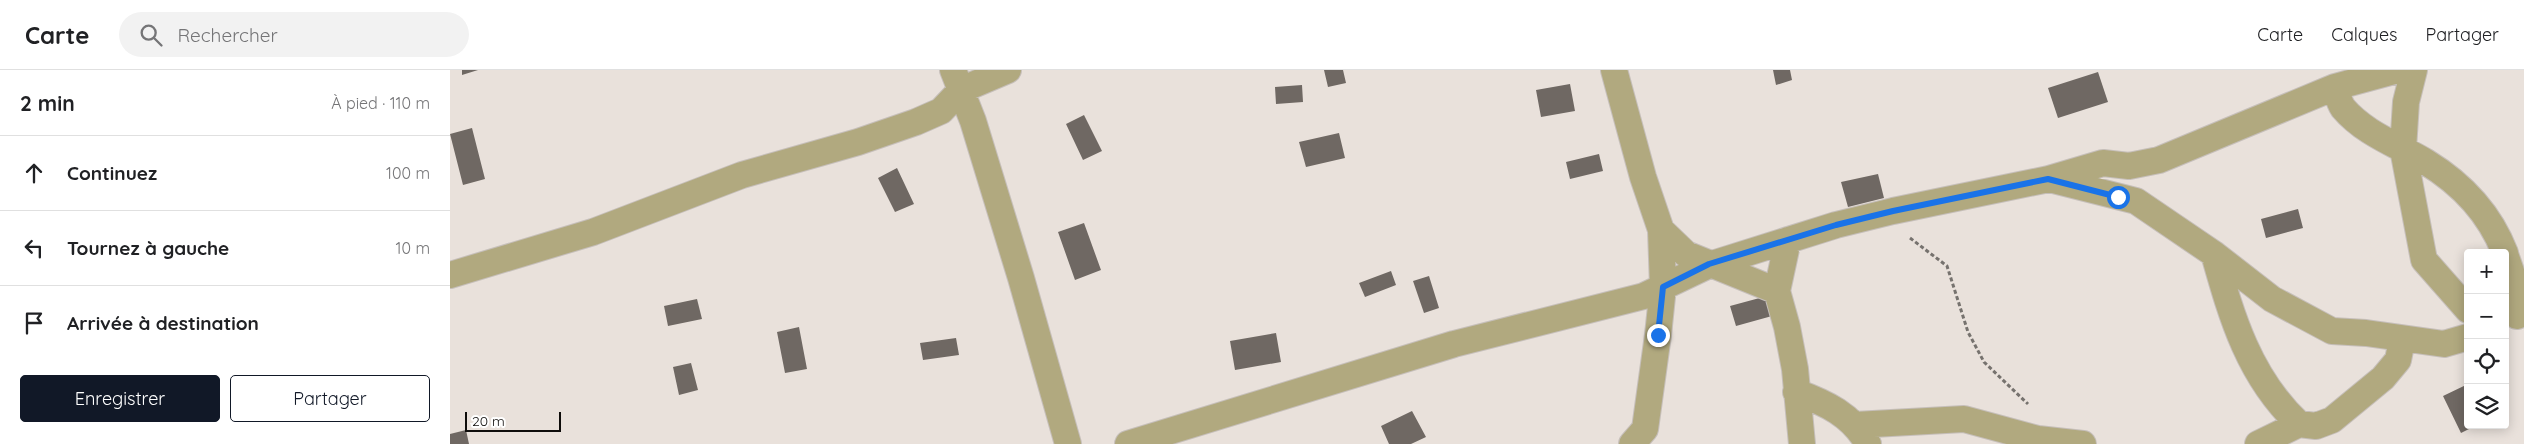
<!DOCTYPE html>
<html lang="fr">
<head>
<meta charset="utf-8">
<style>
  :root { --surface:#fff; --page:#f2f2f2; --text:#202124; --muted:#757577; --line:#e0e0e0; --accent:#111827 }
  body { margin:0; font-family:Quicksand,sans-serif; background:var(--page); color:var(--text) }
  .controls { position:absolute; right:15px; bottom:15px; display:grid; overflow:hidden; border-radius:5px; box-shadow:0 2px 12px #0003 }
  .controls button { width:45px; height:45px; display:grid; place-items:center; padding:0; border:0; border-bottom:1px solid var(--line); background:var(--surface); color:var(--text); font:25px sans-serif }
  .scale { position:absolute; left:15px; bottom:12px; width:96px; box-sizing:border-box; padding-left:5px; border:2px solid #0e0c0a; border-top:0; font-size:14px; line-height:18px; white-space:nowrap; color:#0e0c0a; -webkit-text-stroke:4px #fff; paint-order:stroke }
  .stop { position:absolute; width:15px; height:15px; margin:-11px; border:4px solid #1a73e8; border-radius:50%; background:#fff }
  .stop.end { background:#1a73e8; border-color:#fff; box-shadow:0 1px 5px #0008 }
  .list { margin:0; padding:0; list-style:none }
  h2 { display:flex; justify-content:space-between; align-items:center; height:65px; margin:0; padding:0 20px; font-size:21px }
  h2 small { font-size:16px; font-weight:400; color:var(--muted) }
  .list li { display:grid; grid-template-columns:32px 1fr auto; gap:15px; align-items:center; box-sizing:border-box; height:75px; padding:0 20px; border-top:1px solid var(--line) }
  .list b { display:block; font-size:19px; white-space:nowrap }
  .list em { font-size:16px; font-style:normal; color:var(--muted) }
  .actions { display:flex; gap:10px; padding:15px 20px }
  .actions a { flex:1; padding:11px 0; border:1px solid var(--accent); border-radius:5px; text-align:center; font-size:18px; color:var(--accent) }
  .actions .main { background:var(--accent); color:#fff }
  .icon { flex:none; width:28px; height:28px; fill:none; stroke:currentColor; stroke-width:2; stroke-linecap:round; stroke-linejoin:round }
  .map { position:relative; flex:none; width:2074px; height:374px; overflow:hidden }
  header { display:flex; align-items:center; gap:30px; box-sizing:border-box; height:70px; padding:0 25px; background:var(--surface); border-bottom:1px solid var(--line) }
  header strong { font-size:24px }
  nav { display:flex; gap:28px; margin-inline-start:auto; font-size:18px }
  .search { width:350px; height:45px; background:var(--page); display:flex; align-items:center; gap:12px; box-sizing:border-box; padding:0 18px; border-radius:28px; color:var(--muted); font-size:19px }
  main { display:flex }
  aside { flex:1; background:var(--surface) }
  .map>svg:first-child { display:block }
</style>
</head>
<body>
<header>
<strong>Carte</strong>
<div class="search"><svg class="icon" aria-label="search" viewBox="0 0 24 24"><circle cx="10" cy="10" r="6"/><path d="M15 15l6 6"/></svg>Rechercher</div>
<nav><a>Carte</a><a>Calques</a><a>Partager</a></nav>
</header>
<main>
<aside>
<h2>2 min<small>À pied · 110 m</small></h2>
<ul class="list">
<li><svg class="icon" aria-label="ahead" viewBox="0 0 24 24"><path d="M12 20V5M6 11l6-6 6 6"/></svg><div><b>Continuez</b></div><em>100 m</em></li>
<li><svg class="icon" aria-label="left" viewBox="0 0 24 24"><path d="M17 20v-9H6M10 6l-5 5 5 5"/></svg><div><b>Tournez à gauche</b></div><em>10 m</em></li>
<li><svg class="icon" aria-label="arrive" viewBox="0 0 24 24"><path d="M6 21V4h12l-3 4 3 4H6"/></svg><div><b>Arrivée à destination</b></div></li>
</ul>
<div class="actions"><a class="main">Enregistrer</a><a>Partager</a></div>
</aside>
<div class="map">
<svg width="2074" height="374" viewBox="0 0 2074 374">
  <rect width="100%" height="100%" fill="#e9e1db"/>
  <path fill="#6f6863" d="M 12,0 L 28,0 L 12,5 Z
    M 874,0 L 893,0 L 896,13 L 878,17 Z
    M 1323,0 L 1340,0 L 1342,10 L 1326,15 Z
    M 1648,2 L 1658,32 L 1608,48 L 1598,18 Z
    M 1120,14 L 1125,41 L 1091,47 L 1086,20 Z
    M 852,15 L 853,32 L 826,34 L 825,17 Z
    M 634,45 L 652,81 L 633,90 L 616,54 Z
    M 22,58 L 35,109 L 13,115 L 0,64 Z
    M 889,63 L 895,88 L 856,97 L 849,72 Z
    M 1149,84 L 1153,101 L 1120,109 L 1116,92 Z
    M 447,98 L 464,134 L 445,142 L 428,108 Z
    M 1428,104 L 1434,128 L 1398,137 L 1391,112 Z
    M 1848,139 L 1853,158 L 1816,168 L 1811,149 Z
    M 634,153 L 651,200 L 625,210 L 608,162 Z
    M 941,201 L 946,215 L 915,227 L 909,213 Z
    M 979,206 L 989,238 L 974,243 L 963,211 Z
    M 1317,226 L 1322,246 L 1286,256 L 1280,236 Z
    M 247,229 L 252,249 L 218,256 L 214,236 Z
    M 349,257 L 357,299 L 335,303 L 327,262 Z
    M 826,263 L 831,292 L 785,300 L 780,271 Z
    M 506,268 L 509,285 L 473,290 L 470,273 Z
    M 241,293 L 248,320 L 229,325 L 223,297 Z
    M 2018,314 L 2018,355 L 2027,355 L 2011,363 L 1993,326 Z
    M 962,341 L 976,367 L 961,374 L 939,374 L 931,356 Z
    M 16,360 L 19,374 L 0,374 L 0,364 Z"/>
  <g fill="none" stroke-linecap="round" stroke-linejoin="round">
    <g stroke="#c6bfba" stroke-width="28">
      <path id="street" d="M 503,0 L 523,51 L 571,208 L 618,374
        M 1164,0 L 1193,107 L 1211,160 L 1236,184 L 1327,221
        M 1964,0 L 1956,32 L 1953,79 L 1974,190 L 2018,240
        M 1885,17 C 1887,23 1889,32 1893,38 C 1915,64 1948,75 1976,92 C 2012,114 2040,144 2055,183
        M 1599,109 L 1686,131 L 1764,184 L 1822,229 L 1882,261 L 1916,263 L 1994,274 L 2018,267
        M 1338,170 L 1327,221 L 1337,257 L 1345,299 L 1352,374
        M 1764,184 C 1782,248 1799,307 1849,354
        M 2055,184 L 2064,210 L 2067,246
        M 0,205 L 143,162 L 292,105 L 408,72 L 466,52 L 491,41 L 511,20 L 558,0
        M 1346,322 C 1376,333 1402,345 1418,374
        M 1405,355 L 1514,349 L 1588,369 L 1633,374
        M 678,374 L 1004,274 L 1194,226 L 1259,195 L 1386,155 L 1443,141 L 1599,109 L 1653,93 L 1679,96 L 1709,90 L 1885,17 L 1948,0
        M 1182,374 L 1195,359 L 1208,265 L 1213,217 L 1211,160
        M 1808,374 L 1849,354 L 1866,356 L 1882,350 L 1933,308 L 1948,290 L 1952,270"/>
    </g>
    <path stroke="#76726e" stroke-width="3" stroke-dasharray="4 2.5" stroke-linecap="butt" d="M 1460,168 L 1497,196 L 1518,262 L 1534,292 L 1578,334"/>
    <use href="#street" stroke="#b1a97f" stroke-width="26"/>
  </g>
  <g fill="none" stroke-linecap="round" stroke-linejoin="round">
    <path stroke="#1a73e8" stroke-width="6" d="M 1208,265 L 1213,217 L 1259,194 L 1386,155 L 1443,141 L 1598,109 L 1668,127"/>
  </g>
</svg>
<div class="controls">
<button>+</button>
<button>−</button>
<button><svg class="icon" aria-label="locate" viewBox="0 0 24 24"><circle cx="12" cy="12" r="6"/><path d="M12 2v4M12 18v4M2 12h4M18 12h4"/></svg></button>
<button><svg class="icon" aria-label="layers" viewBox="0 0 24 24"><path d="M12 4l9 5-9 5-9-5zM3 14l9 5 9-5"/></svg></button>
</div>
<div class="scale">20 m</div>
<div class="stop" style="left:1668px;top:127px"></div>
<div class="stop end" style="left:1208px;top:265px"></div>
</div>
</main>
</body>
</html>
